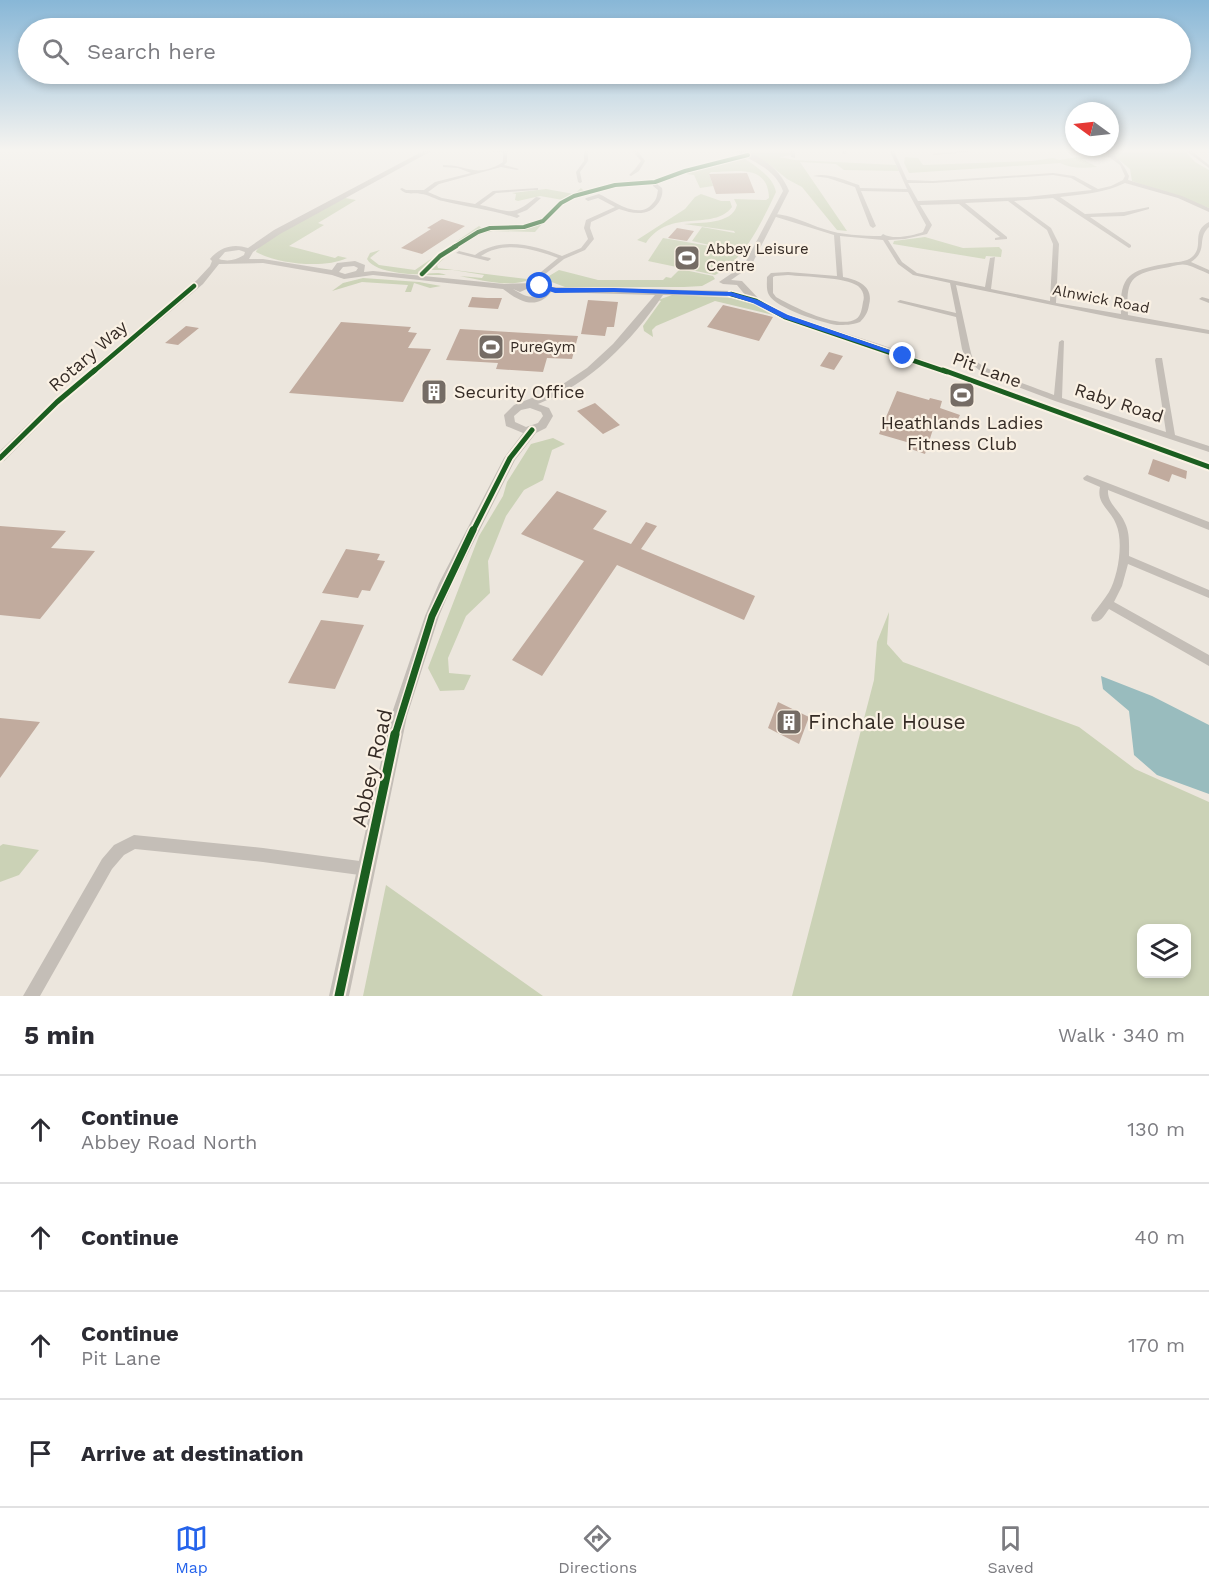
<!DOCTYPE html>
<html lang="en">
<head>
<meta charset="utf-8">
<style>
  :root { --surface:#fff; --page:#f7f7f7; --text:#2b2b33; --muted:#7c7c81; --line:#e1e1e2; --accent:#2563eb }
  body { margin:0; font-family:"Work Sans",sans-serif; background:var(--page); color:var(--text) }
  .controls { position:absolute; right:18px; bottom:18px; display:grid; overflow:hidden; border-radius:12px; box-shadow:0 3px 9px #0003 }
  .controls button { width:54px; height:54px; display:grid; place-items:center; padding:0; border:0; border-bottom:2px solid var(--line); background:var(--surface); color:var(--text); font:30px sans-serif }
  .compass { position:absolute; left:1065px; top:102px; width:54px; height:54px; border-radius:50%; background:var(--surface); box-shadow:0 3px 9px #0003; rotate:285deg }
  .stop { position:absolute; width:18px; height:18px; margin:-14px; border:4px solid #2563eb; border-radius:50%; background:#fff }
  .stop.end { background:#2563eb; border-color:#fff; box-shadow:0 2px 6px #0008 }
  .list { margin:0; padding:0; list-style:none }
  h2 { display:flex; justify-content:space-between; align-items:center; height:78px; margin:0; padding:0 24px; font-size:26px }
  h2 small { font-size:20px; font-weight:400; color:var(--muted) }
  .list li { display:grid; grid-template-columns:39px 1fr auto; gap:18px; align-items:center; box-sizing:border-box; height:108px; padding:0 24px; border-top:2px solid var(--line) }
  .list b { display:block; font-size:22px; white-space:nowrap }
  .list p { margin:0; font-size:20px; white-space:nowrap; color:var(--muted) }
  .list em { font-size:20px; font-style:normal; color:var(--muted) }
  .icon { flex:none; width:33px; height:33px; fill:none; stroke:currentColor; stroke-width:2; stroke-linecap:round; stroke-linejoin:round }
  .map { position:relative; flex:none; width:1209px; height:996px; overflow:hidden }
  .search { position:absolute; background:var(--surface); box-shadow:0 3px 9px #0003; left:18px; right:18px; top:18px; height:66px; display:flex; align-items:center; gap:15px; box-sizing:border-box; padding:0 21px; border-radius:33px; color:var(--muted); font-size:22px }
  .sheet { height:510px; background:var(--surface) }
  nav { display:flex; justify-content:space-around; align-items:center; box-sizing:border-box; height:84px; border-top:2px solid var(--line); background:var(--surface); font-size:16px; color:var(--muted) }
  nav a { display:grid; justify-items:center; gap:3px }
  nav .on { color:var(--accent) }
  .map>svg:first-child { display:block }
</style>
</head>
<body>
<div class="map">
<svg width="1209" height="996" viewBox="0 0 1209 996">
  <rect width="100%" height="100%" fill="#ece6dd"/>
  <path fill="#cbd2b6" fill-rule="evenodd" d="M 740,149 L 790,149 L 792,155 L 779,157 L 795,160 L 896,165 L 899,171 L 844,170 L 836,164 L 800,162 L 847,231 L 837,230 L 802,187 L 787,179 L 769,164 Z
    M 1184,150 L 1195,162 L 1209,170 L 1209,208 L 1132,181 L 1130,169 L 1110,152 Z
    M 1103,153 L 1110,157 L 1082,159 L 1097,167 C 1084,168 1072,169 1060,163 L 909,173 L 904,163 L 905,157 L 918,158 L 923,165 L 1032,161 L 1053,158 L 1059,160 Z
    M 738,158 L 744,158 C 756,167 773,176 776,192 C 761,224 744,260 715,275 L 648,261 L 663,238 L 727,249 L 692,241 L 702,227 L 735,233 L 734,231 L 684,224 C 700,222 732,225 737,205 L 734,199 L 766,200 L 769,198 C 768,163 735,172 711,172 L 709,174 L 713,186 L 700,188 L 694,175 L 679,173 Z
    M 581,188 L 585,192 L 563,200 L 540,196 L 518,201 L 515,200 L 516,194 L 512,193 L 546,189 L 574,194 Z
    M 701,194 L 721,201 L 730,201 L 732,207 C 713,232 670,207 646,243 L 637,240 L 685,209 L 695,197 Z
    M 345,198 L 356,200 L 318,223 L 324,225 L 289,246 L 335,258 L 338,256 L 347,258 C 324,269 278,264 256,252 C 261,238 329,207 345,198 Z
    M 538,224 L 542,224 L 535,232 L 493,231 L 482,233 L 452,251 L 437,265 L 438,268 L 527,279 L 526,281 C 506,287 480,280 460,276 L 482,278 L 484,275 L 453,270 L 429,270 C 444,254 468,232 491,229 C 507,227 522,228 538,224 Z
    M 479,226 L 483,229 L 436,256 L 433,262 L 418,272 C 428,276 436,270 446,275 C 428,275 376,276 367,259 L 370,253 L 380,250 L 370,258 L 379,265 L 415,270 Z
    M 925,237 L 963,248 L 999,247 L 1002,250 L 1001,257 L 986,256 L 985,259 L 893,244 L 894,241 Z
    M 680,269 L 713,276 L 715,279 L 702,286 L 684,287 L 565,287 L 549,281 L 549,276 L 559,270 L 598,280 L 663,280 L 666,277 L 671,278 Z
    M 363,278 L 419,282 L 441,286 L 430,288 L 414,283 L 411,292 L 405,292 L 408,285 L 362,282 L 332,291 L 343,283 Z
    M 672,295 L 737,298 L 748,300 L 777,316 L 715,301 L 656,326 L 652,330 L 653,337 L 644,331 L 643,326 L 661,301 L 658,300 Z
    M 553,438 L 565,444 L 552,450 L 543,480 L 524,490 L 506,516 L 488,561 L 490,593 L 466,616 L 448,658 L 449,673 L 471,675 L 464,690 L 440,691 L 428,668 L 479,536 L 503,496 L 507,482 L 531,444 Z
    M 889,612 L 887,644 L 903,662 L 1079,727 L 1135,769 L 1209,802 L 1209,996 L 792,996 L 874,680 L 877,642 ZM 1142,928 L 1186,928 L 1186,974 L 1142,974 Z
    M 3,844 L 39,850 L 19,875 L 0,882 L 0,846 Z
    M 386,885 L 543,996 L 363,996 Z"/>
  <path fill="#99bcbe" d="M 1101,676 L 1152,696 L 1209,725 L 1209,794 L 1157,775 L 1134,755 L 1129,711 L 1103,689 Z"/>
  <path fill="#c1ab9e" d="M 747,173 L 755,193 L 716,194 L 709,174 Z
    M 442,219 L 465,226 L 422,254 L 401,248 L 431,229 L 427,228 Z
    M 677,228 L 694,231 L 687,241 L 668,238 Z
    M 472,297 L 487,298 L 502,298 L 498,309 L 468,307 Z
    M 588,300 L 618,302 L 614,327 L 607,327 L 605,336 L 581,334 Z
    M 723,305 L 773,317 L 759,341 L 707,327 Z
    M 341,322 L 411,327 L 408,332 L 417,333 L 408,348 L 431,349 L 403,402 L 289,393 Z
    M 186,326 L 199,328 L 178,345 L 165,343 Z
    M 460,329 L 509,332 L 578,336 L 572,359 L 547,358 L 543,372 L 496,369 L 498,363 L 446,360 Z
    M 829,352 L 843,356 L 834,370 L 820,366 Z
    M 897,391 L 929,400 L 930,398 L 942,401 L 940,408 L 960,415 L 954,427 L 936,420 L 925,454 L 908,448 L 910,443 L 879,434 Z
    M 595,403 L 620,425 L 603,434 L 577,411 Z
    M 1153,459 L 1187,471 L 1186,479 L 1172,474 L 1169,482 L 1148,474 Z
    M 557,491 L 607,511 L 593,529 L 631,544 L 646,522 L 657,526 L 641,549 L 755,596 L 744,620 L 617,565 L 542,676 L 512,660 L 584,561 L 521,534 Z
    M 0,526 L 66,531 L 51,548 L 95,551 L 40,619 L 0,615 Z
    M 346,549 L 380,554 L 377,560 L 385,561 L 370,591 L 362,590 L 358,598 L 322,593 Z
    M 321,620 L 364,625 L 335,689 L 288,683 Z
    M 778,702 L 809,717 L 799,744 L 768,728 Z
    M 0,718 L 40,722 L 0,778 Z"/>
  <g fill="none" stroke-linecap="round" stroke-linejoin="round">
    <path fill="#c4beb7" fill-rule="evenodd" d="M 466,149 L 512,149 L 507,153 L 507,162 L 504,165 L 519,169 L 517,170 L 501,167 L 439,184 L 428,192 L 442,198 L 475,204 L 493,191 L 538,188 L 538,190 L 536,190 L 496,193 L 480,205 C 510,211 511,218 536,197 L 541,198 L 527,210 L 517,214 L 520,216 L 517,218 C 492,210 468,207 443,201 C 436,200 428,194 421,194 C 413,192 406,196 400,189 L 402,188 L 406,190 L 424,190 L 435,182 L 471,173 L 458,168 L 443,167 L 443,165 C 456,165 462,168 474,170 C 482,172 497,167 503,162 L 503,152 L 468,151 Z
      M 584,149 L 588,149 L 588,161 L 580,172 L 582,182 L 580,183 L 578,182 L 576,172 L 584,161 Z
      M 631,149 L 636,149 L 645,161 L 639,171 L 631,176 L 629,175 L 635,169 L 641,161 Z
      M 791,149 L 795,149 L 795,158 L 791,157 Z
      M 841,149 L 845,149 L 847,153 L 843,154 Z
      M 889,149 L 893,149 L 907,180 L 933,181 L 1053,173 L 1074,176 L 1098,189 L 1111,186 L 1123,180 L 1125,176 L 1120,165 L 1098,149 C 1113,149 1124,164 1129,176 L 1128,180 L 1182,196 L 1209,208 L 1209,212 L 1178,198 L 1125,183 C 1105,193 1083,194 1060,197 L 1085,214 L 1124,212 L 1149,207 L 1149,209 L 1124,216 L 1090,217 L 1131,245 L 1131,247 L 1129,248 L 1053,198 L 1014,201 L 1051,228 L 1059,244 L 1056,303 L 1121,314 C 1119,272 1132,270 1170,263 C 1177,262 1186,262 1192,257 C 1205,246 1190,232 1209,222 L 1209,227 C 1196,239 1209,250 1191,262 L 1209,270 L 1209,274 C 1202,271 1194,267 1187,265 C 1180,263 1171,267 1164,268 C 1129,274 1126,281 1128,315 L 1209,330 L 1209,334 L 1125,320 L 956,285 L 970,349 C 971,352 971,355 973,358 C 983,371 1037,388 1054,395 L 1059,342 L 1062,340 L 1064,341 L 1062,398 L 1166,432 L 1155,360 L 1156,358 L 1162,358 L 1175,435 L 1209,446 L 1209,452 L 1055,401 L 1005,382 L 979,370 L 966,359 L 962,349 L 956,317 L 897,302 L 900,300 L 956,313 L 950,283 L 913,275 L 898,264 L 883,240 L 840,236 L 843,277 C 858,280 874,286 869,305 C 868,312 865,317 860,322 C 852,325 845,325 837,325 C 822,323 776,308 769,295 C 766,290 767,283 767,277 L 771,273 L 788,272 L 837,276 L 834,235 L 773,216 L 773,214 C 791,214 807,224 824,229 C 841,235 862,236 881,236 L 883,234 C 893,240 912,236 923,232 L 926,225 L 908,192 L 861,191 L 876,226 L 873,228 L 870,226 L 855,187 L 828,178 L 813,176 C 827,172 844,180 859,185 L 860,188 L 907,189 ZM 1053,175 L 1071,178 L 1092,190 L 1026,197 L 918,201 L 908,183 L 933,183 ZM 1008,201 L 1047,230 L 1053,244 L 1050,301 L 991,289 L 995,257 L 990,258 L 985,287 L 917,273 L 902,262 L 888,240 L 905,239 L 927,234 L 932,225 L 920,205 L 959,204 L 1000,237 L 995,238 L 995,240 L 1007,239 L 1007,237 L 965,203 ZM 788,275 C 805,277 845,277 858,286 C 863,290 865,296 863,302 C 862,308 861,316 856,319 C 838,330 792,306 776,297 L 773,293 L 773,277 L 775,276 Z
      M 1026,149 L 1059,149 L 1059,150 L 1057,151 Z
      M 1184,149 L 1189,149 L 1209,165 L 1209,168 Z
      M 967,150 L 969,152 L 934,155 L 932,154 Z
      M 653,184 L 657,184 L 662,188 C 663,193 662,197 659,202 C 649,217 634,214 619,209 L 591,222 L 590,228 L 594,239 L 585,250 L 564,259 L 529,287 L 524,286 L 558,258 C 534,249 504,240 481,256 L 490,258 L 491,259 L 488,261 L 456,253 L 459,251 L 475,255 C 501,236 535,245 562,256 L 581,248 L 588,239 L 584,228 L 586,220 L 615,207 L 598,198 L 588,201 L 585,199 L 586,198 L 599,194 C 614,201 639,221 653,203 C 657,199 657,195 658,190 L 653,186 Z
      M 1202,297 L 1209,299 L 1209,303 L 1199,299 Z
      M 1087,475 L 1209,522 L 1209,530 L 1108,490 C 1107,504 1120,510 1125,523 C 1130,533 1129,545 1129,556 L 1209,590 L 1209,598 L 1128,564 L 1122,586 L 1114,602 L 1209,655 L 1209,666 L 1109,609 C 1104,615 1101,624 1092,621 L 1091,618 L 1092,615 C 1098,607 1104,600 1109,592 C 1118,576 1124,542 1116,524 C 1111,510 1096,504 1100,487 L 1084,480 L 1083,478 Z
      M 134,835 L 263,848 L 367,862 L 372,864 L 374,869 L 372,874 L 367,876 L 263,862 L 135,849 L 124,855 L 112,869 L 40,996 L 23,996 L 102,859 L 114,845 Z"/>
    <path fill="#c4beb7" fill-rule="evenodd" d="M 427,149 L 435,149 L 280,234 L 253,252 L 249,259 L 263,259 L 332,270 L 337,263 L 355,261 L 365,265 L 364,272 L 373,271 L 504,284 L 534,283 L 547,287 L 731,291 L 746,296 L 737,285 L 723,284 L 719,282 L 744,265 L 783,191 C 774,167 751,161 731,149 C 755,149 781,169 789,191 L 751,266 L 731,280 L 742,281 L 759,299 L 788,315 L 882,345 L 1209,463 L 1209,471 L 876,349 L 782,319 L 753,303 L 728,296 L 663,295 C 631,342 591,383 538,404 L 549,408 L 553,416 L 546,428 L 536,433 L 515,460 L 453,583 L 439,616 L 407,716 L 349,996 L 329,996 L 391,716 L 425,616 L 439,583 L 504,458 L 523,433 L 506,426 L 504,415 L 514,405 L 557,388 L 587,368 L 613,344 L 655,295 L 551,292 C 536,311 519,301 503,289 L 373,275 L 344,279 L 332,275 L 263,263 L 219,264 L 203,284 L 61,404 L 4,461 L 0,462 L 0,451 L 53,400 L 197,280 L 210,266 L 212,261 L 210,259 C 220,247 233,243 248,248 L 274,230 ZM 239,250 L 245,252 L 244,255 C 236,260 228,262 219,259 L 225,252 ZM 354,266 L 358,268 L 356,271 L 345,274 L 339,272 L 343,267 ZM 529,288 L 537,288 L 542,291 C 533,302 523,295 513,289 L 520,292 ZM 530,408 L 541,412 L 543,416 L 538,423 L 526,427 L 515,422 L 514,416 L 521,410 Z"/>
    <g stroke="#faf1e4" stroke-width="6">
      <path id="cycleway-far4" d="M 454,247 L 478,232 L 490,228 L 524,227 L 543,221 L 561,203 L 574,196 L 615,185 L 655,182 L 685,171 L 748,155"/>
    </g>
    <g stroke="#faf1e4" stroke-width="8">
      <path id="cycleway-far3" d="M 422,274 L 440,256 L 456,246
        M 731,294 L 756,301 L 785,317 L 947,372
        M 93,372 L 194,286"/>
    </g>
    <g stroke="#faf1e4" stroke-width="9">
      <path id="cycleway-far2" d="M 943,370 L 1209,467
        M 0,458 L 57,402 L 95,370
        M 473,531 L 510,458 L 532,430"/>
    </g>
    <g stroke="#faf1e4" stroke-width="10">
      <path id="cycleway-far1" d="M 395,735 L 432,616 L 473,530"/>
    </g>
    <g stroke="#faf1e4" stroke-width="13">
      <path id="cycleway" d="M 339,996 L 395,734"/>
    </g>
    <use href="#cycleway-far4" stroke="#1b5e20" stroke-width="4"/>
    <use href="#cycleway-far3" stroke="#1b5e20" stroke-width="4.5"/>
    <use href="#cycleway-far2" stroke="#1b5e20" stroke-width="5"/>
    <use href="#cycleway-far1" stroke="#1b5e20" stroke-width="7"/>
    <use href="#cycleway" stroke="#1b5e20" stroke-width="9"/>
  </g>
  <linearGradient id="sky" x2="0" y2="1"><stop stop-color="#88b7d7"/><stop offset="0.52" stop-color="#f6f4f0"/><stop offset="1" stop-color="#f6f4f0" stop-opacity="0"/></linearGradient>
  <rect width="1209" height="289" fill="url(#sky)"/>
  <path fill="#2563eb" d="M 540,284 L 556,288 L 614,288 L 731,292 L 758,300 L 788,315 L 907,356 L 900,357 L 783,318 L 753,303 L 731,296 L 614,292 L 555,293 L 538,287 Z"/>
  <defs>
    <g id="stadium-square" transform="scale(1.35)"><rect x="-9" y="-9" width="18" height="18" rx="4" fill="#756c65" stroke="#faf1e4"/><path d="M0-5a6.5 5 0 1 0 0 10a6.5 5 0 1 0 0-10ZM-3.5-1.8h7v3.6h-7Z" fill="#fff"/></g>
    <g id="building-square" transform="scale(1.35)"><rect x="-9" y="-9" width="18" height="18" rx="4" fill="#756c65" stroke="#faf1e4"/><path d="M-4-6H4V6H1V3H-1V6H-4ZM-2.5-4.3h1.7v1.8h-1.7ZM.8-4.3h1.7v1.8H.8ZM-2.5-1h1.7V.8h-1.7ZM.8-1h1.7V.8H.8Z" fill="#fff"/></g>
  </defs>
  <g fill-rule="evenodd">
    <use href="#stadium-square" x="687" y="258"/>
    <use href="#stadium-square" x="491" y="347"/>
    <use href="#building-square" x="434" y="392"/>
    <use href="#stadium-square" x="962" y="395"/>
    <use href="#building-square" x="789" y="722"/>
  </g>
  <g text-anchor="middle" stroke-width="4.5" stroke-linejoin="round" paint-order="stroke">
    <g font-size="15" fill="#352b25" stroke="#faf1e4" text-anchor="start">
      <text x="706" y="254">Abbey Leisure<tspan x="706" dy="17">Centre</tspan></text>
      <text x="510" y="352">PureGym</text>
    </g>
    <g font-size="15" fill="#352b25" stroke="#faf1e4">
      <text transform="translate(1101 299) rotate(11)" y="5">Alnwick Road</text>
    </g>
    <g font-size="18" fill="#352b25" stroke="#faf1e4">
      <text transform="translate(88 356) rotate(-41)" y="6">Rotary Way</text>
      <text transform="translate(987 370) rotate(20)" y="6">Pit Lane</text>
      <text transform="translate(1119 403) rotate(18)" y="6">Raby Road</text>
    </g>
    <g font-size="18" fill="#352b25" stroke="#faf1e4" text-anchor="start">
      <text x="454" y="398">Security Office</text>
      <text x="962" y="429" text-anchor="middle">Heathlands Ladies<tspan x="962" dy="21">Fitness Club</tspan></text>
    </g>
    <g font-size="21" fill="#352b25" stroke="#faf1e4" text-anchor="start">
      <text x="808" y="729">Finchale House</text>
    </g>
    <g font-size="21" fill="#352b25" stroke="#faf1e4">
      <text transform="translate(372 768) rotate(-77)" y="7">Abbey Road</text>
    </g>
  </g>
</svg>
<div class="controls">
<button><svg class="icon" aria-label="layers" viewBox="0 0 24 24"><path d="M12 4l9 5-9 5-9-5zM3 14l9 5 9-5"/></svg></button>
</div>
<svg class="compass" viewBox="-18 -18 36 36"><path d="M0-13l5 13h-10z" fill="#e53935"/><path d="M0 13l5-13h-10z" fill="#7c7c81"/></svg>
<div class="stop" style="left:540px;top:286px"></div>
<div class="stop end" style="left:903px;top:356px"></div>
<div class="search"><svg class="icon" aria-label="search" viewBox="0 0 24 24"><circle cx="10" cy="10" r="6"/><path d="M15 15l6 6"/></svg>Search here</div>
</div>
<section class="sheet">
<h2>5 min<small>Walk · 340 m</small></h2>
<ul class="list">
<li><svg class="icon" aria-label="ahead" viewBox="0 0 24 24"><path d="M12 20V5M6 11l6-6 6 6"/></svg><div><b>Continue</b><p>Abbey Road North</p></div><em>130 m</em></li>
<li><svg class="icon" aria-label="ahead" viewBox="0 0 24 24"><path d="M12 20V5M6 11l6-6 6 6"/></svg><div><b>Continue</b></div><em>40 m</em></li>
<li><svg class="icon" aria-label="ahead" viewBox="0 0 24 24"><path d="M12 20V5M6 11l6-6 6 6"/></svg><div><b>Continue</b><p>Pit Lane</p></div><em>170 m</em></li>
<li><svg class="icon" aria-label="arrive" viewBox="0 0 24 24"><path d="M6 21V4h12l-3 4 3 4H6"/></svg><div><b>Arrive at destination</b></div></li>
</ul>
</section>
<nav>
<a class="on"><svg class="icon" aria-label="map" viewBox="0 0 24 24"><path d="M3 6l6-2 6 2 6-2v14l-6 2-6-2-6 2zM9 4v14M15 6v14"/></svg>Map</a>
<a><svg class="icon" aria-label="directions" viewBox="0 0 24 24"><path d="M12 3l9 9-9 9-9-9zM9 14v-3h6M13 9l2 2-2 2"/></svg>Directions</a>
<a><svg class="icon" aria-label="saved" viewBox="0 0 24 24"><path d="M7 4h10v16l-5-4-5 4z"/></svg>Saved</a>
</nav>
</body>
</html>
